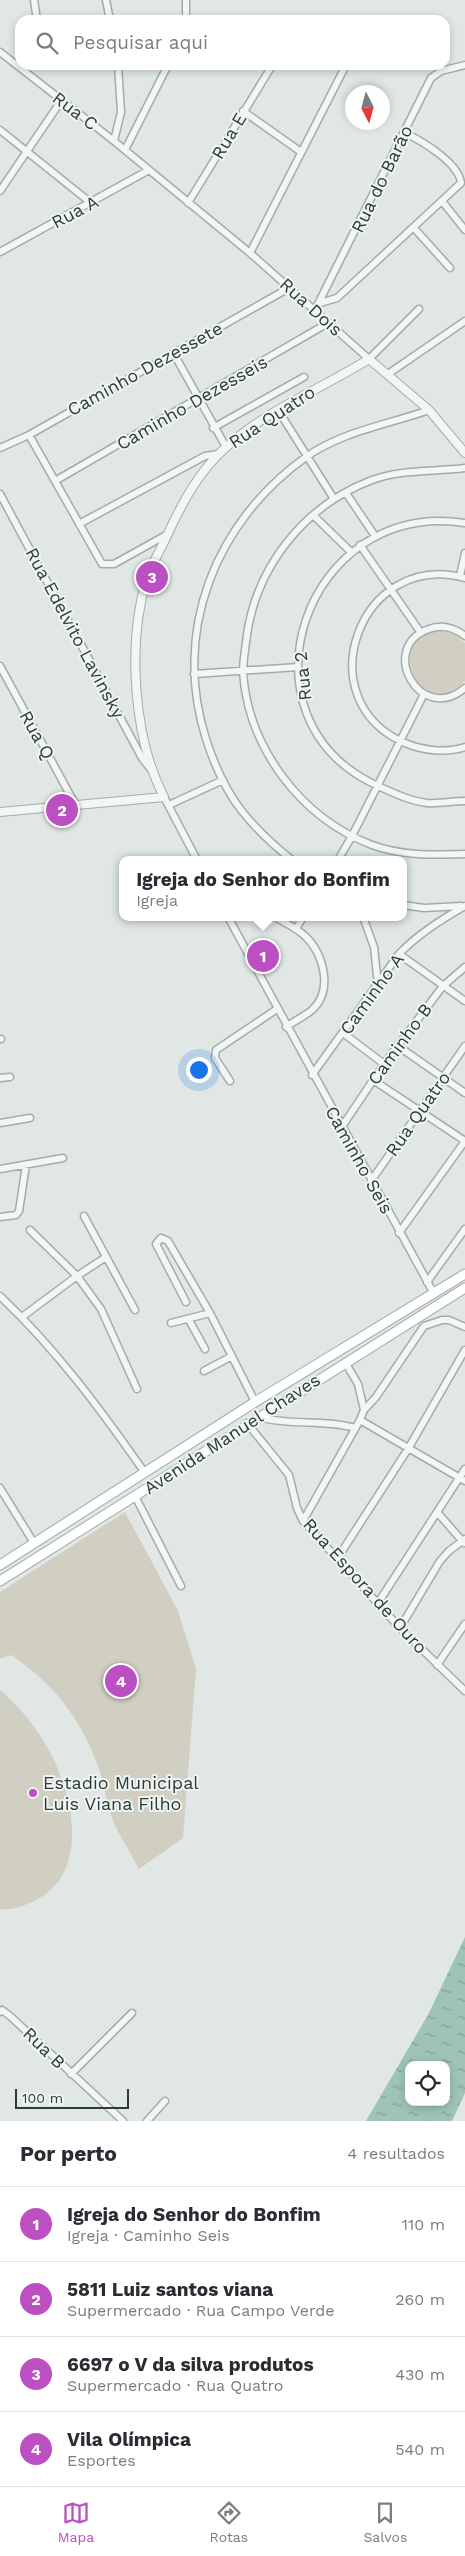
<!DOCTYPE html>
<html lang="pt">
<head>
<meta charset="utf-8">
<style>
  :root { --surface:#fff; --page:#f7f7f7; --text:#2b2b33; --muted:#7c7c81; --line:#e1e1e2; --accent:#bc4fc2 }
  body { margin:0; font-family:"Work Sans",sans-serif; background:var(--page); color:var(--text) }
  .controls { position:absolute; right:15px; bottom:15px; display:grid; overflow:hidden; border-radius:10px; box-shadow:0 2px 8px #0003 }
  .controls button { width:45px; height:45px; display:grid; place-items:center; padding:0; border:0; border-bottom:1px solid var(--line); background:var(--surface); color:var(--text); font:25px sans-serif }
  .compass { position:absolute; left:345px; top:85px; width:45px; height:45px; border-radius:50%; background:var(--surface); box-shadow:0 2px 8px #0003; rotate:174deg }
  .scale { position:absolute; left:15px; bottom:12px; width:114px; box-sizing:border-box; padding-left:5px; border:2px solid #2a3d38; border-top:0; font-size:14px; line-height:18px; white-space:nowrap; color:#2a3d38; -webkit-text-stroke:4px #eff5f3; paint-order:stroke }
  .you { position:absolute; left:198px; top:1069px; width:18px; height:18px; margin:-12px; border:4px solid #fff; border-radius:50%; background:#1a73e8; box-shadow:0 0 0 8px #1a73e833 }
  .badge { display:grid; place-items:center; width:32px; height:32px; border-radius:50%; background:var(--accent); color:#fff; font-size:16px; font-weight:700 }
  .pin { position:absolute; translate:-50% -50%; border:2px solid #fff; box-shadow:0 1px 5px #0006 }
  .popup { position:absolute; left:119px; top:856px; width:288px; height:65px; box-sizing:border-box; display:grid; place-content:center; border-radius:10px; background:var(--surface); filter:drop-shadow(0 1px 4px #0005); font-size:16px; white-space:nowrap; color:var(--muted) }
  .popup b { font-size:19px; color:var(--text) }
  .popup::after { content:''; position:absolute; left:50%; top:100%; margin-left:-10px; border:10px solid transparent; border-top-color:var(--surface) }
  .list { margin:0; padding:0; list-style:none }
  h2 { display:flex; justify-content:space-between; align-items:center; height:65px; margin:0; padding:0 20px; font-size:21px }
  h2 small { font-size:16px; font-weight:400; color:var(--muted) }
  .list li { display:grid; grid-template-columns:32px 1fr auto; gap:15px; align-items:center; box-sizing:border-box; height:75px; padding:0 20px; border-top:1px solid var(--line) }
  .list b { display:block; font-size:19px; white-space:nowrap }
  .list p { margin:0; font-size:16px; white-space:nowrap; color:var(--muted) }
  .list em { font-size:16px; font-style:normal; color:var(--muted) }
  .icon { flex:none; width:28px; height:28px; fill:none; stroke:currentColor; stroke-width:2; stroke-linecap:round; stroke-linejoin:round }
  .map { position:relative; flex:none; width:465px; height:2121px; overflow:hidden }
  .search { position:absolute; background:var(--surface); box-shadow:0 2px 8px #0003; left:15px; right:15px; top:15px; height:55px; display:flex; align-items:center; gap:12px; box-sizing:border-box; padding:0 18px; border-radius:15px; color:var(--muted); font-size:19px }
  .sheet { height:365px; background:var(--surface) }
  nav { display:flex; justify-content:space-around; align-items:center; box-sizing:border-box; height:70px; border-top:1px solid var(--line); background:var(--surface); font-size:14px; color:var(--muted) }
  nav a { display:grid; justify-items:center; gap:2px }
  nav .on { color:var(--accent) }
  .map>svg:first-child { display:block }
</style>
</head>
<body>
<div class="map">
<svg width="465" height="2121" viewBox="0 0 465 2121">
  <defs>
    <pattern id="water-ripples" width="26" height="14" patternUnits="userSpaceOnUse" patternTransform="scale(1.25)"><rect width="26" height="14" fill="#9ec4b5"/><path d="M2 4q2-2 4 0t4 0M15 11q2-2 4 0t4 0" fill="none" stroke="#81a094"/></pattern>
  </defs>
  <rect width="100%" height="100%" fill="#e0e7e5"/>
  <path fill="#d1cec2" d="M 440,631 L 454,634 L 465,643 L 465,681 C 422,727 380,636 440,631 Z
    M 125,1512 L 178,1611 L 196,1669 L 183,1838 L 139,1869 C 130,1851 117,1833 111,1815 C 106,1802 105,1787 101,1774 C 83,1722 57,1686 11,1655 L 0,1659 L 0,1592 Z
    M 0,1690 C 21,1708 37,1728 50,1752 C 72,1793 89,1865 43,1896 C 31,1903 15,1911 0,1909 Z"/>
  <path fill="url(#water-ripples)" fill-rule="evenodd" d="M 465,1937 L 465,2093 L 452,2121 L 366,2121 L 429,2013 ZM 409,2065 L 446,2065 L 446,2102 L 409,2102 Z"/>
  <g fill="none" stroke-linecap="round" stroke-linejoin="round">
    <g stroke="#a2adaa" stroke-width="9">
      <path id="minor" d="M 34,0 L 37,20
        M 106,0 L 110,20
        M 186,0 L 186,20
        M 0,52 L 114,141 L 250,253 L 369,359 L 419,309
        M 243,111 L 301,152
        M 0,130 L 91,203
        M 114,141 L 121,112 L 118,65
        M 125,150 L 168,65
        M 0,191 L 61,101
        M 442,201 L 465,230
        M 188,203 L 270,69
        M 414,228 L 450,268
        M 0,252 L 149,170
        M 250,253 L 346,65
        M 320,303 L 337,298 L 461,183 C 459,163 422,141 405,133
        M 314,312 L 431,78 L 441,71 L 465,65
        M 174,354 L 226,447
        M 388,374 L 465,321
        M 278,410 L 334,499
        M 213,428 L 304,377
        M 29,435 L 102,564 L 114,564 L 168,534
        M 0,448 L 29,435 L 289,288
        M 465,468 C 433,472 402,469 372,480 C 303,506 254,569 246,642 C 245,651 243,662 243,672 C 248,748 301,818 372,845 C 402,856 433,855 465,854
        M 55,481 L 328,323
        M 346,493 L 375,536
        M 0,494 L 142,758 L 152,771
        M 313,515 L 351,552
        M 465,523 C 306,498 229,718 378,786 C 394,793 409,801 427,803 C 439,804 453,801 465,801
        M 79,524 L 205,456 L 219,454
        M 360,545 L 421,633
        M 460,576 L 465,553
        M 465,578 C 360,549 305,700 405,743 C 424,751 446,753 465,747
        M 465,636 C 455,628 442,624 429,629 C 377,647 420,726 465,688
        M 0,666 L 75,804
        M 194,674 L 298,667
        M 164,797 L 197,860
        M 169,805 L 223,780
        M 292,860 C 273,845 256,829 241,810 C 225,789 214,764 206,739 C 172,631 215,522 306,457 C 343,431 387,425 429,410
        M 338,860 L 352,836 L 424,694
        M 403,905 L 424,908 L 461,906
        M 228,917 L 433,1292
        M 275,917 C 285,923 297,928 305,936 C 323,953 334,990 312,1010 C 305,1016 294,1021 286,1027
        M 363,917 L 374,947 L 378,985
        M 296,929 L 303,917
        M 399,954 L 465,1001
        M 343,1033 L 384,1064
        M 0,1039 L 1,1039
        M 398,1046 L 465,1093
        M 312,1075 L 399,954 C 418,934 440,920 465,906
        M 0,1078 L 10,1077
        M 373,1080 L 465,1141
        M 230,1081 L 215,1058 L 216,1050 L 277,1009
        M 0,1123 L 30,1118
        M 341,1128 L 384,1064 L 443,986 L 465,967
        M 0,1169 L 63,1158
        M 371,1181 L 465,1046
        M 84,1216 L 135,1310
        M 0,1217 L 16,1215 L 19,1211 L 26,1165
        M 30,1230 L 77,1276 L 101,1309 L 137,1389
        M 399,1233 L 465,1141
        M 427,1282 L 465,1229
        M 0,1296 C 56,1349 101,1410 145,1473
        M 186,1302 L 156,1244 L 161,1238 L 168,1241 L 210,1313 L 255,1402
        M 22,1317 L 77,1276 L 106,1257
        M 189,1320 L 205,1349
        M 171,1323 L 210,1313
        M 345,1362 L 358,1384 L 364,1410
        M 204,1371 L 232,1356
        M 258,1417 C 290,1426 324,1419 355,1428
        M 360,1420 L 465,1481
        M 247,1423 L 289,1475 L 297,1508 L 303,1521 L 400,1628 L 465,1691
        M 0,1488 L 34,1543
        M 135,1496 L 181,1586
        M 437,1512 L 464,1543
        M 303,1521 L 360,1420 L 364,1410 L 376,1397 L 424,1326 L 442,1320 L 449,1320 L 465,1327
        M 337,1559 L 408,1449 L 465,1350
        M 378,1603 L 465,1469
        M 400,1628 L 440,1561 L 449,1551 L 465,1539
        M 437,1665 L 465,1624
        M 0,2012 L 2,2010 L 10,2016 L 123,2121
        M 71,2074 L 132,2013
        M 147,2121 L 165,2101"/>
    </g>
    <g stroke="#a2adaa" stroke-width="10">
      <path id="tertiary" d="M 0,812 L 164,797 C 133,737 127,642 147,578 C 153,561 164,544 171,527 C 185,498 200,471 224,449 C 266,410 321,389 369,359 L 429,410 L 465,453"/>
    </g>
    <g stroke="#a2adaa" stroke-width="11">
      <path id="secondary" d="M 0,1565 L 255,1402 L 465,1274
        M 0,1581 L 465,1288"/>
    </g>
    <use href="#minor" stroke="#f2f6f5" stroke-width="6"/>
    <use href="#tertiary" stroke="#f2f6f5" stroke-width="8"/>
    <use href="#secondary" stroke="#fff" stroke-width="9"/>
  </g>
  <circle fill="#bc4fc2" stroke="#eff5f3" stroke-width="2" cx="33" cy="1793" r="5"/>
  <g text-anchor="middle" stroke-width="4" stroke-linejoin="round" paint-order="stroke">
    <g font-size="18" fill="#2a3d38" stroke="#eff5f3">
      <text transform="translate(75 111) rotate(37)" y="6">Rua C</text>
      <text transform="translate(229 136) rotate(-59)" y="6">Rua E</text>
      <text transform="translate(382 179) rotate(-64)" y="6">Rua do Barão</text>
      <text transform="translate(75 212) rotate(-28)" y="6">Rua A</text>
      <text transform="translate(311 307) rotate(42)" y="6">Rua Dois</text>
      <text transform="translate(145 369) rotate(-29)" y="6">Caminho Dezessete</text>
      <text transform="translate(192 403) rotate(-30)" y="6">Caminho Dezesseis</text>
      <text transform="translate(272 417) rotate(-33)" y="6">Rua Quatro</text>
      <text transform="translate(75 633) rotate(62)" y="6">Rua Edelvito Lavinsky</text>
      <text transform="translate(303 676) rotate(-96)" y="6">Rua 2</text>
      <text transform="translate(37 735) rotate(61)" y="6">Rua Q</text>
      <text transform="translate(372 994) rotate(-54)" y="6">Caminho A</text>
      <text transform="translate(400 1044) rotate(-54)" y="6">Caminho B</text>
      <text transform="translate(418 1114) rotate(-55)" y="6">Rua Quatro</text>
      <text transform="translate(359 1160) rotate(61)" y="6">Caminho Seis</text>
      <text transform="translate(232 1434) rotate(-33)" y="6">Avenida Manuel Chaves</text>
      <text transform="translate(365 1586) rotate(48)" y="6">Rua Espora de Ouro</text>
      <text transform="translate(44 2048) rotate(44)" y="6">Rua B</text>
    </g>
    <g font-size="18" fill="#2a3d38" stroke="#eff5f3" text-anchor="start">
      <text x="43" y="1789">Estadio Municipal<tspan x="43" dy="21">Luis Viana Filho</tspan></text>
    </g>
  </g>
</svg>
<div class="controls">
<button><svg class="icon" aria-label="locate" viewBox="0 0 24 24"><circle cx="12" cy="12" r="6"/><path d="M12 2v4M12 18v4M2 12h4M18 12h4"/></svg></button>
</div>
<svg class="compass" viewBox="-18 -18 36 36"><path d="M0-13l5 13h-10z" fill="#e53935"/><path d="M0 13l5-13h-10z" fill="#7c7c81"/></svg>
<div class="scale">100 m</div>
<div class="you"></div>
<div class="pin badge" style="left:263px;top:956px">1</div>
<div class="popup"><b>Igreja do Senhor do Bonfim</b>Igreja</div>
<div class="pin badge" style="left:62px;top:810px">2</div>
<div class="pin badge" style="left:152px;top:577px">3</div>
<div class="pin badge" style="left:121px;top:1681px">4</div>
<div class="search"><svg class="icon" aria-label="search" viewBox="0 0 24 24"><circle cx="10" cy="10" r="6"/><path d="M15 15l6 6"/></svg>Pesquisar aqui</div>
</div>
<section class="sheet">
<h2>Por perto<small>4 resultados</small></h2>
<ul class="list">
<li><span class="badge">1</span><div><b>Igreja do Senhor do Bonfim</b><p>Igreja · Caminho Seis</p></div><em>110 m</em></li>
<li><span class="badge">2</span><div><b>5811 Luiz santos viana</b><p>Supermercado · Rua Campo Verde</p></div><em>260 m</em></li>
<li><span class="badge">3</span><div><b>6697 o V da silva produtos</b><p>Supermercado · Rua Quatro</p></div><em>430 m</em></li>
<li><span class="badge">4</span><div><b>Vila Olímpica</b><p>Esportes</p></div><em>540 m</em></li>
</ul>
</section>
<nav>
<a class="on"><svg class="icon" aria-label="map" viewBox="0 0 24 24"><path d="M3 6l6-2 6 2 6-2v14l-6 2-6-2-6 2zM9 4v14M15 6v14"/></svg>Mapa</a>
<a><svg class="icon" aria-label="directions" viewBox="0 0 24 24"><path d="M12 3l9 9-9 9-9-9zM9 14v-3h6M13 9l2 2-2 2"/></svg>Rotas</a>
<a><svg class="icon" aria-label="saved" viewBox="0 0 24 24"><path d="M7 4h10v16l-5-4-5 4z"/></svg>Salvos</a>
</nav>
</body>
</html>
